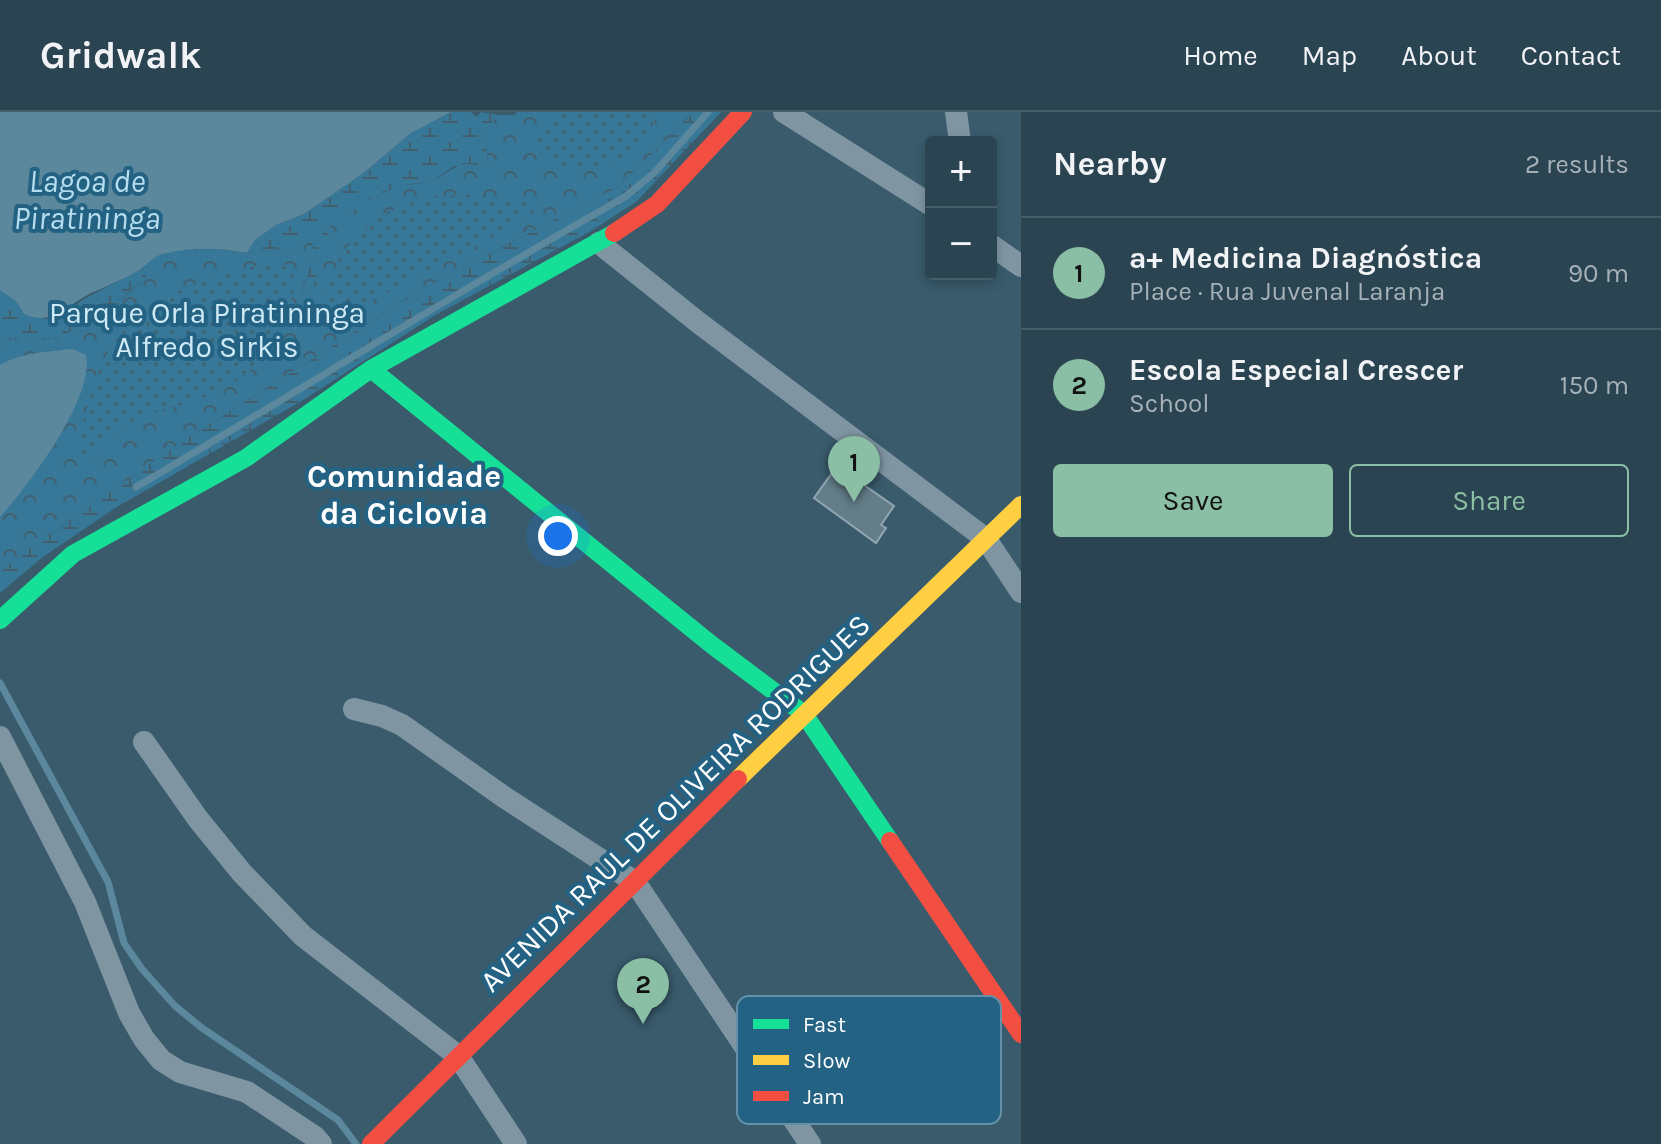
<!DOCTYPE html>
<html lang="en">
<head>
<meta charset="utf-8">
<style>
  :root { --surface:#2b4451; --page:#334b58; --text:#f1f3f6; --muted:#a6b0b7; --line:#475c68; --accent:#8abfa5 }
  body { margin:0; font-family:Karla,sans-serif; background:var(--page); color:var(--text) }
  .controls { position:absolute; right:24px; top:24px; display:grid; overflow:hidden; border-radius:8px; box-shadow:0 4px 12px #0003 }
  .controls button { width:72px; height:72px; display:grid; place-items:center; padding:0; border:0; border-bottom:2px solid var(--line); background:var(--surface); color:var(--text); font:40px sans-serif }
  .you { position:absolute; left:558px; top:424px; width:28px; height:28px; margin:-20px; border:6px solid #fff; border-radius:50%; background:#1a73e8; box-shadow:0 0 0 12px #1a73e833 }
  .badge { display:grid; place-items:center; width:52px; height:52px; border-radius:50%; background:var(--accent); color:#111; font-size:26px; font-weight:700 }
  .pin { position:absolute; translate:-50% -66px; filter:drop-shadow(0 2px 4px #0008) }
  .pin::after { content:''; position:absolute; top:42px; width:28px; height:24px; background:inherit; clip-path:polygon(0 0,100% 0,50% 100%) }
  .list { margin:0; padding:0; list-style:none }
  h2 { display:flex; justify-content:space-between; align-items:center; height:104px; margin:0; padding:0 32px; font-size:34px }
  h2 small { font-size:26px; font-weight:400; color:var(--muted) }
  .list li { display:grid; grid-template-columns:52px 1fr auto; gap:24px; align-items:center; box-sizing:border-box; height:112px; padding:0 32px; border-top:2px solid var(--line) }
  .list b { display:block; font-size:30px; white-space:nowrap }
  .list p { margin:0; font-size:26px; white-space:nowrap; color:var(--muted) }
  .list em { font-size:26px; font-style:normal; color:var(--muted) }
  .actions { display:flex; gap:16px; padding:24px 32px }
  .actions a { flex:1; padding:18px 0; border:2px solid var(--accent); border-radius:8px; text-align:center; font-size:28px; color:var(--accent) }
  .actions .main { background:var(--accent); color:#111 }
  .map { position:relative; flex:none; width:1021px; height:1032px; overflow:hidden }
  header { display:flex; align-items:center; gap:48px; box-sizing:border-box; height:112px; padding:0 40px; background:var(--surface); border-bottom:2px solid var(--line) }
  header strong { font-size:38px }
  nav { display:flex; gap:44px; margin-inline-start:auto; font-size:28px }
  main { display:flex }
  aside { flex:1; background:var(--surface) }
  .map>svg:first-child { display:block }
</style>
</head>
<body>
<header>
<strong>Gridwalk</strong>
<nav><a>Home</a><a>Map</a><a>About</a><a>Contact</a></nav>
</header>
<main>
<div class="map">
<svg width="1021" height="1032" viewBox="0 0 1021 1032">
  <defs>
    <pattern id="wetland-marsh" width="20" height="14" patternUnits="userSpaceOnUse" patternTransform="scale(2)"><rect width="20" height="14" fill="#377899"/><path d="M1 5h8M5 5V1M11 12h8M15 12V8" fill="none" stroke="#43606f"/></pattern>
    <pattern id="park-crowns" width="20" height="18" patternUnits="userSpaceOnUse" patternTransform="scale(2)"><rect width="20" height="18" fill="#377899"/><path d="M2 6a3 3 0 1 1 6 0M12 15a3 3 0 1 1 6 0" fill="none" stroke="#43606f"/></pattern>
    <pattern id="garden-dots" width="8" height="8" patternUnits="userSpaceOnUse" patternTransform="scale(2)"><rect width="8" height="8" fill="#377899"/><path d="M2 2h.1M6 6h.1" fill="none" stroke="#43606f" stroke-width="1.8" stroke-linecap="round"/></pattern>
  </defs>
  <rect width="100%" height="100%" fill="#395b6c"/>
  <path fill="url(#wetland-marsh)" d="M 451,0 L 471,0 L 477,5 L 481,0 L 498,3 L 487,16 C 488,28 485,41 489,51 L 483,56 L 454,54 L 431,70 L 410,72 L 327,117 L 331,128 L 309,185 L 301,182 L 313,147 L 293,136 L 247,141 L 255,128 L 276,113 L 304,102 L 365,60 L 411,21 Z
    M 693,0 L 721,0 L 636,90 L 591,119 L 437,202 L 300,290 L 115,396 L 43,445 L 0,481 L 0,460 L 22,441 L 174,335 L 424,176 L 621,73 Z
    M 143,156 L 146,165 C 128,181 108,196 103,221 C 93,223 88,219 78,218 C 69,216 64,224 55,226 C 32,229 23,218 0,233 L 0,178 L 17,190 L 65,199 C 90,182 116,171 143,156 Z"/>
  <path fill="url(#park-crowns)" d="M 517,0 L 693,0 L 621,73 L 424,176 L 174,335 L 22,441 L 0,460 L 0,233 C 23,218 32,229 55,226 C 64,224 69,217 78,218 C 88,219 93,223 103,221 L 105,209 L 102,203 L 108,195 L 117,192 L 146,165 L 143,156 L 151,147 L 168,140 L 204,135 L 247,141 L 293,136 L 312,127 L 313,147 L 301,181 L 309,184 L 330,128 L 327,117 C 355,96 373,82 408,73 C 416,71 425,72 432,69 C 452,60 458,46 484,55 L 489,51 C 485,41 488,27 487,16 L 498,3 L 514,3 Z"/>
  <path fill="url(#garden-dots)" d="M 557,0 L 656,0 C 650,52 571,76 535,38 L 538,25 Z
    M 474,83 L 538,90 L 539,97 L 497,122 L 317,218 L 312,217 L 312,211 L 342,141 L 360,120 L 387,100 L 428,84 Z
    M 273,151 L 290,154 C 296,168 293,182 289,196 C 279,241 240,273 197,288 C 176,296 153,298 133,309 C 115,319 101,336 87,351 L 79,351 C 77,333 82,313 87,296 C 93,273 101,247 116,228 C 154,181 216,160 273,151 Z"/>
  <path fill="#5c889d" d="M 0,0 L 451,0 L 411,21 L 365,60 L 304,102 L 276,113 L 255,128 L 247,141 C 220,136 194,135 167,141 C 155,143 150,150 141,157 C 127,166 111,172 96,179 C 70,189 54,216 24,202 L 17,190 L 0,178 Z
    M 73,237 L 86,243 C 95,285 29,373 0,405 L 0,253 C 22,240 48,240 73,237 Z"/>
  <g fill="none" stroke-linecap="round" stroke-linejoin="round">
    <path stroke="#5c889d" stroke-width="7" d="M 136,375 C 299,279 459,178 625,85 L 655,60 L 708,0
      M 0,571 L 108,770 L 124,831 L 142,857 L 175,894 L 202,916 L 338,1008 L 356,1032"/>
  </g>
  <path fill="#637d89" stroke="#92a6b1" stroke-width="2" d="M 837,354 L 894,394 L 881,413 L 886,416 L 876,431 L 814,386 Z"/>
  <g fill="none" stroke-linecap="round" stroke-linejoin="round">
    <path stroke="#7f96a2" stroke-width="22" d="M 784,0 L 931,93
      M 956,0 L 960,30
      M 599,131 L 699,211 L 986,427 L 1021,480
      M 991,133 L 1021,154
      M 354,597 L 382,604 L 402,613 L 504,685 L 635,770 L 810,1032
      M 0,625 L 85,790 L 129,901 L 144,927 L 161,948 L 180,960 L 247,980 L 315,1025 L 321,1032
      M 144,630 L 198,707 L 242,761 L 303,824 L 458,944 L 516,1032"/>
    <path stroke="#16e098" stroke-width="18" d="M 371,257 L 712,533 L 804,602 L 890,729
      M 0,508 L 73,442 L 246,346 L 371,257 L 614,121"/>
    <path stroke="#ffcf43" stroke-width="18" d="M 738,667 L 1021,393"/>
    <path stroke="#f24e42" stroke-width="18" d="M 614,121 L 657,92 L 743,0
      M 890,729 L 1021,922
      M 371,1032 L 738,667"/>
  </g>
  <g text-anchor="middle" stroke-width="8" stroke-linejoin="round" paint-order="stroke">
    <g font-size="30" fill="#cee9f6" stroke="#236282">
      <text x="207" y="211">Parque Orla Piratininga<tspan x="207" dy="34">Alfredo Sirkis</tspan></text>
    </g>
    <g font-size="30" fill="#fff" stroke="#236282">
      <text transform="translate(675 691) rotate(-44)" y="10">AVENIDA RAUL DE OLIVEIRA RODRIGUES</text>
    </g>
    <g font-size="32" font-style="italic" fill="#b6ddef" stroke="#236282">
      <text x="87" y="80">Lagoa de<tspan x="87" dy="37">Piratininga</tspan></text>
    </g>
    <g font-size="32" font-weight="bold" fill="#fff" stroke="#236282">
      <text x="404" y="375">Comunidade<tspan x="404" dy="37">da Ciclovia</tspan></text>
    </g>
  </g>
  <rect x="737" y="884" width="264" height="128" rx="12" fill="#236282" stroke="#6591a8" stroke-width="2"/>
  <rect x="753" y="907" width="36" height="10" fill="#16e098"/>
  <rect x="753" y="943" width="36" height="10" fill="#ffcf43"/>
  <rect x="753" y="979" width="36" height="10" fill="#f24e42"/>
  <g font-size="22" fill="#fff">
    <text x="803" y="920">Fast</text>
    <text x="803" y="956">Slow</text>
    <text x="803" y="992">Jam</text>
  </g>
</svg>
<div class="controls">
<button>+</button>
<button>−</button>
</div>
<div class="you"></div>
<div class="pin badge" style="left:854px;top:390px">1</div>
<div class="pin badge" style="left:643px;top:912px">2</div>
</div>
<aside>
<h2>Nearby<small>2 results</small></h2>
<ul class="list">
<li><span class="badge">1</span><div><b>a+ Medicina Diagnóstica</b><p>Place · Rua Juvenal Laranja</p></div><em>90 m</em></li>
<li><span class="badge">2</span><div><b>Escola Especial Crescer</b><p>School</p></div><em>150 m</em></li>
</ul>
<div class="actions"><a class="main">Save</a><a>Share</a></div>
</aside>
</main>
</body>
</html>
